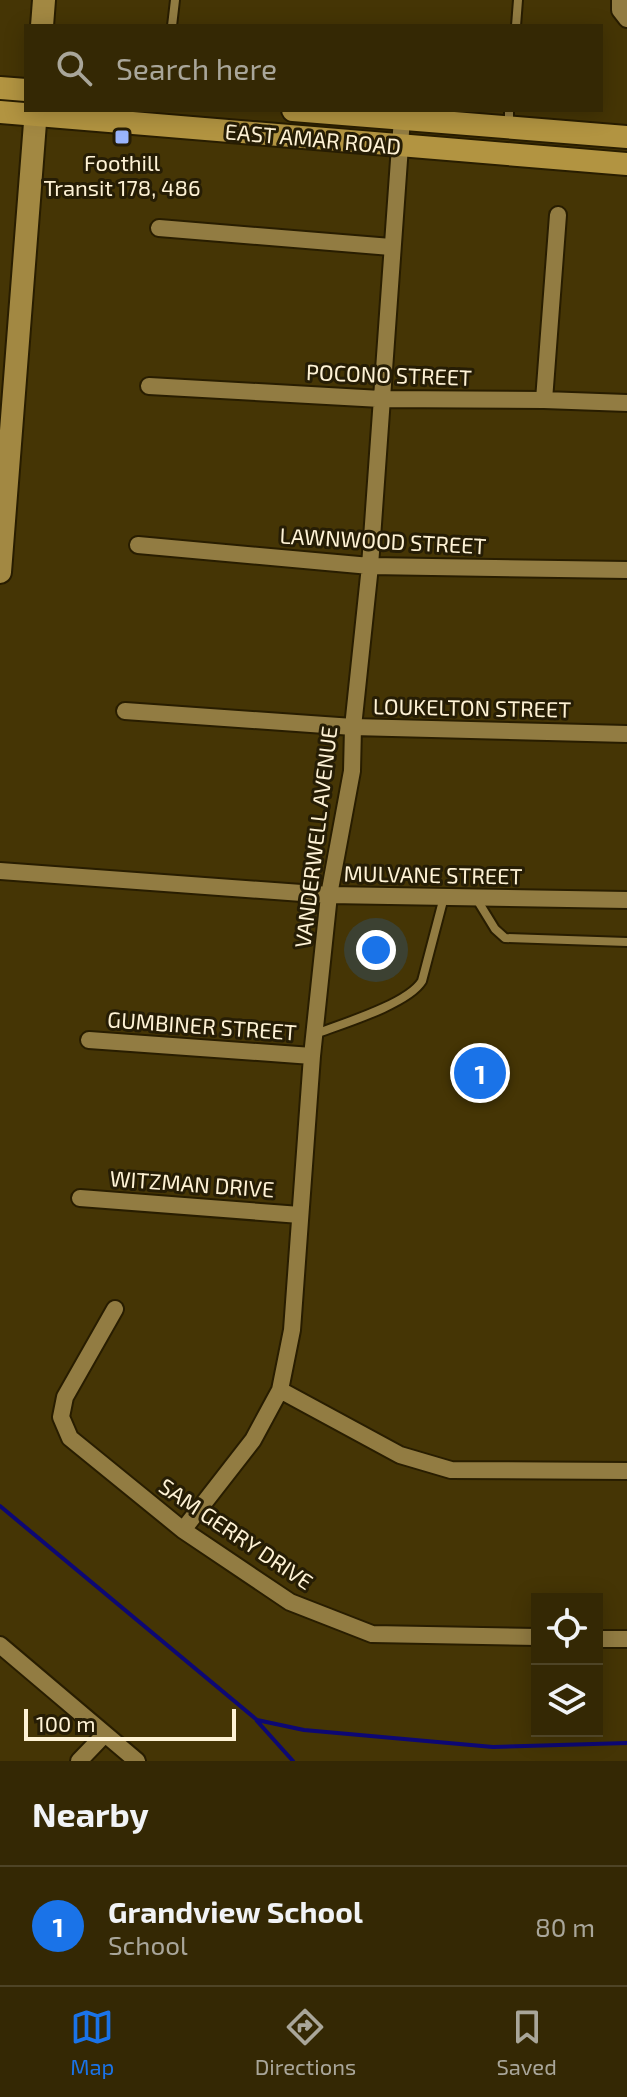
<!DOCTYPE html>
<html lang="en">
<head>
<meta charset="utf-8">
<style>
  :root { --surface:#342804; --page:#3c300e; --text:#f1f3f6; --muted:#a9a69a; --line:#4e4426; --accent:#1a73e8 }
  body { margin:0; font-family:"Exo 2",sans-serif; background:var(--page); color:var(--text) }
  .controls { position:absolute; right:24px; bottom:24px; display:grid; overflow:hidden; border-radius:0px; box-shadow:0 4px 20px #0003 }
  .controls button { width:72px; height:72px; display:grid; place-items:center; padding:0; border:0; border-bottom:2px solid var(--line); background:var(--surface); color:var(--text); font:40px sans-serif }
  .scale { position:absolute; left:24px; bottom:20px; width:212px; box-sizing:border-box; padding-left:8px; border:4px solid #fef2d5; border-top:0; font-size:22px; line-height:28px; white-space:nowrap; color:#fef2d5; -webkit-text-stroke:6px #261d05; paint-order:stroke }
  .you { position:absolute; left:376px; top:950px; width:28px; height:28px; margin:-20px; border:6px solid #fff; border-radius:50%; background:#1a73e8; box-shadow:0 0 0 12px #1a73e833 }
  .badge { display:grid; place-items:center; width:52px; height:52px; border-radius:50%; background:var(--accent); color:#fff; font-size:26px; font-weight:700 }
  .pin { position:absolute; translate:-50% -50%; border:4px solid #fff; box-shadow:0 2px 8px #0006 }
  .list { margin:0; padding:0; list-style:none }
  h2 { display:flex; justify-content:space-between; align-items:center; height:104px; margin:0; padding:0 32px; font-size:34px }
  h2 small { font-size:26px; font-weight:400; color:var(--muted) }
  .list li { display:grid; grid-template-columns:52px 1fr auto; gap:24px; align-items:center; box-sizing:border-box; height:120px; padding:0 32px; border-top:2px solid var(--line) }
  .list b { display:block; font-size:30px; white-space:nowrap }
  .list p { margin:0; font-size:26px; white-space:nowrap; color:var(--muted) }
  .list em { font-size:26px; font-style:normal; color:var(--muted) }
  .icon { flex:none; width:44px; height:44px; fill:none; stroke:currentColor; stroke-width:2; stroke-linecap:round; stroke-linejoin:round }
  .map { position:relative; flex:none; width:627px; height:1761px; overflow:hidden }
  .search { position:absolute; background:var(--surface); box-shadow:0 4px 20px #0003; left:24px; right:24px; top:24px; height:88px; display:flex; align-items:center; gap:20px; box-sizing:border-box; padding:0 28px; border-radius:0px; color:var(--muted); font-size:30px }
  .sheet { height:224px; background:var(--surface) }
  nav { display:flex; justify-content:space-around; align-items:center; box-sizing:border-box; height:112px; border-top:2px solid var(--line); background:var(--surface); font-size:22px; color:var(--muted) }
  nav a { display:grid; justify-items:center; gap:4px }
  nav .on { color:var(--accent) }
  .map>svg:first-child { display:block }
</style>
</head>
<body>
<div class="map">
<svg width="627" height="1761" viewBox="0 0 627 1761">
  <rect width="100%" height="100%" fill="#453505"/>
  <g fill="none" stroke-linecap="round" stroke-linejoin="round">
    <path stroke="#0d0874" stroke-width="4" d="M 0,1506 L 257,1720 L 304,1730 L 493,1747 L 627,1743
      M 257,1721 L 293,1761"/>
    <g stroke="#281d00" stroke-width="12">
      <path id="service" d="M 172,26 L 175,0
        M 516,26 L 518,0
        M 509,126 L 509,110
        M 476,898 L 495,929 L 505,938 L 627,942
        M 315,1034 C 342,1024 408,1004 422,981 L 444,897"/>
    </g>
    <g stroke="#281d00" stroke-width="20">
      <path id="minor" d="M 620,0 L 620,10 L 627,19
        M 159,228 L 391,247
        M 149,386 L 381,399 L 544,400 L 627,403
        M 544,400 L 558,215
        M 138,545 L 370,566 L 627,570
        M 125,711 L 353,727 L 627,734
        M 0,871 L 329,895 L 627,900
        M 89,1040 L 312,1056
        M 80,1198 L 300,1215
        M 115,1309 L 65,1397 L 61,1417 L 70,1438 L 183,1530 L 290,1602 L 372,1634 L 537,1637
        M 280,1390 L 400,1455 L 451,1470 L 627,1471
        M 183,1530 L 253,1440 L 280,1390 L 292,1330 L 312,1056 L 329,895 L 352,771 L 353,727 L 370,566 L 402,118
        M 597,1639 L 627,1639
        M 0,1645 L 137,1761
        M 79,1761 L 105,1734"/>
    </g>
    <g stroke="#281d00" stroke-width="26">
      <path id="secondary" d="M 42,26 L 44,0
        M 0,572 L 36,110"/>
    </g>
    <g stroke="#281d00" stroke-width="26">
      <path id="primary" d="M 0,88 L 26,90
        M 293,110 L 627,137
        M 0,112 L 627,164"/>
    </g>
    <use href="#service" stroke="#927c42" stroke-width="8"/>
    <use href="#minor" stroke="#927c42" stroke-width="16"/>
    <use href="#secondary" stroke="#a28842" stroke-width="22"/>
    <use href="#primary" stroke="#b29441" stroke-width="22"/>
  </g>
  <rect fill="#9ab5fd" stroke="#261d05" stroke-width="3" x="114" y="129" width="16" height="16" rx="4"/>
  <g text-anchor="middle" stroke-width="6" stroke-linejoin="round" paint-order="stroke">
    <g font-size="22" fill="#fef2d5" stroke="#261d05">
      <text transform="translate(313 139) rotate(5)" y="8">EAST AMAR ROAD</text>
      <text transform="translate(389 375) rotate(2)" y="8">POCONO STREET</text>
      <text transform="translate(383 541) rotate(3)" y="8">LAWNWOOD STREET</text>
      <text transform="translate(472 708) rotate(1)" y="8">LOUKELTON STREET</text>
      <text transform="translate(316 837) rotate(-83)" y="8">VANDERWELL AVENUE</text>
      <text transform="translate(433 875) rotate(1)" y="8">MULVANE STREET</text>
      <text transform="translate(202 1026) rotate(4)" y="8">GUMBINER STREET</text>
      <text transform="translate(192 1184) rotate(4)" y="8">WITZMAN DRIVE</text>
      <text transform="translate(236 1534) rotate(34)" y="8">SAM GERRY DRIVE</text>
    </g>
    <g font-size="22" fill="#fef2d5" stroke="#261d05">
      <text x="122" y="171">Foothill<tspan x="122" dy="25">Transit 178, 486</tspan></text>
    </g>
  </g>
</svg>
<div class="controls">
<button><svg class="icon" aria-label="locate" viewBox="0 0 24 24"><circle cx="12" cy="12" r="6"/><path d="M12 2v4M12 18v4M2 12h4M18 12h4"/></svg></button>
<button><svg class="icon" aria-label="layers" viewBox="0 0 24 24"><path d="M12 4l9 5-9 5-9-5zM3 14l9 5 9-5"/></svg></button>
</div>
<div class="scale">100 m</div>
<div class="you"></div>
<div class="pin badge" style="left:480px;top:1073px">1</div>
<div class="search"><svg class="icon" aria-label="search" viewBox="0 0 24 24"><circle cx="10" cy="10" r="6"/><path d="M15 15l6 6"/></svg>Search here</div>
</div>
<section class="sheet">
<h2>Nearby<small></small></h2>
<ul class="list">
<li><span class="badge">1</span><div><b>Grandview School</b><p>School</p></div><em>80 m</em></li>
</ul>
</section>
<nav>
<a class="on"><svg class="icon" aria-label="map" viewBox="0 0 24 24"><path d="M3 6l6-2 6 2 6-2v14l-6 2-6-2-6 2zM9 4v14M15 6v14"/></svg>Map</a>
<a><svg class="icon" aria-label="directions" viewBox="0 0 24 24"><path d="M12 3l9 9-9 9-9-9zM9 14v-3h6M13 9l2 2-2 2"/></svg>Directions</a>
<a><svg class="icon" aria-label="saved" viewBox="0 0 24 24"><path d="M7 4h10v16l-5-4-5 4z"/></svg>Saved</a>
</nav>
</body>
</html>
